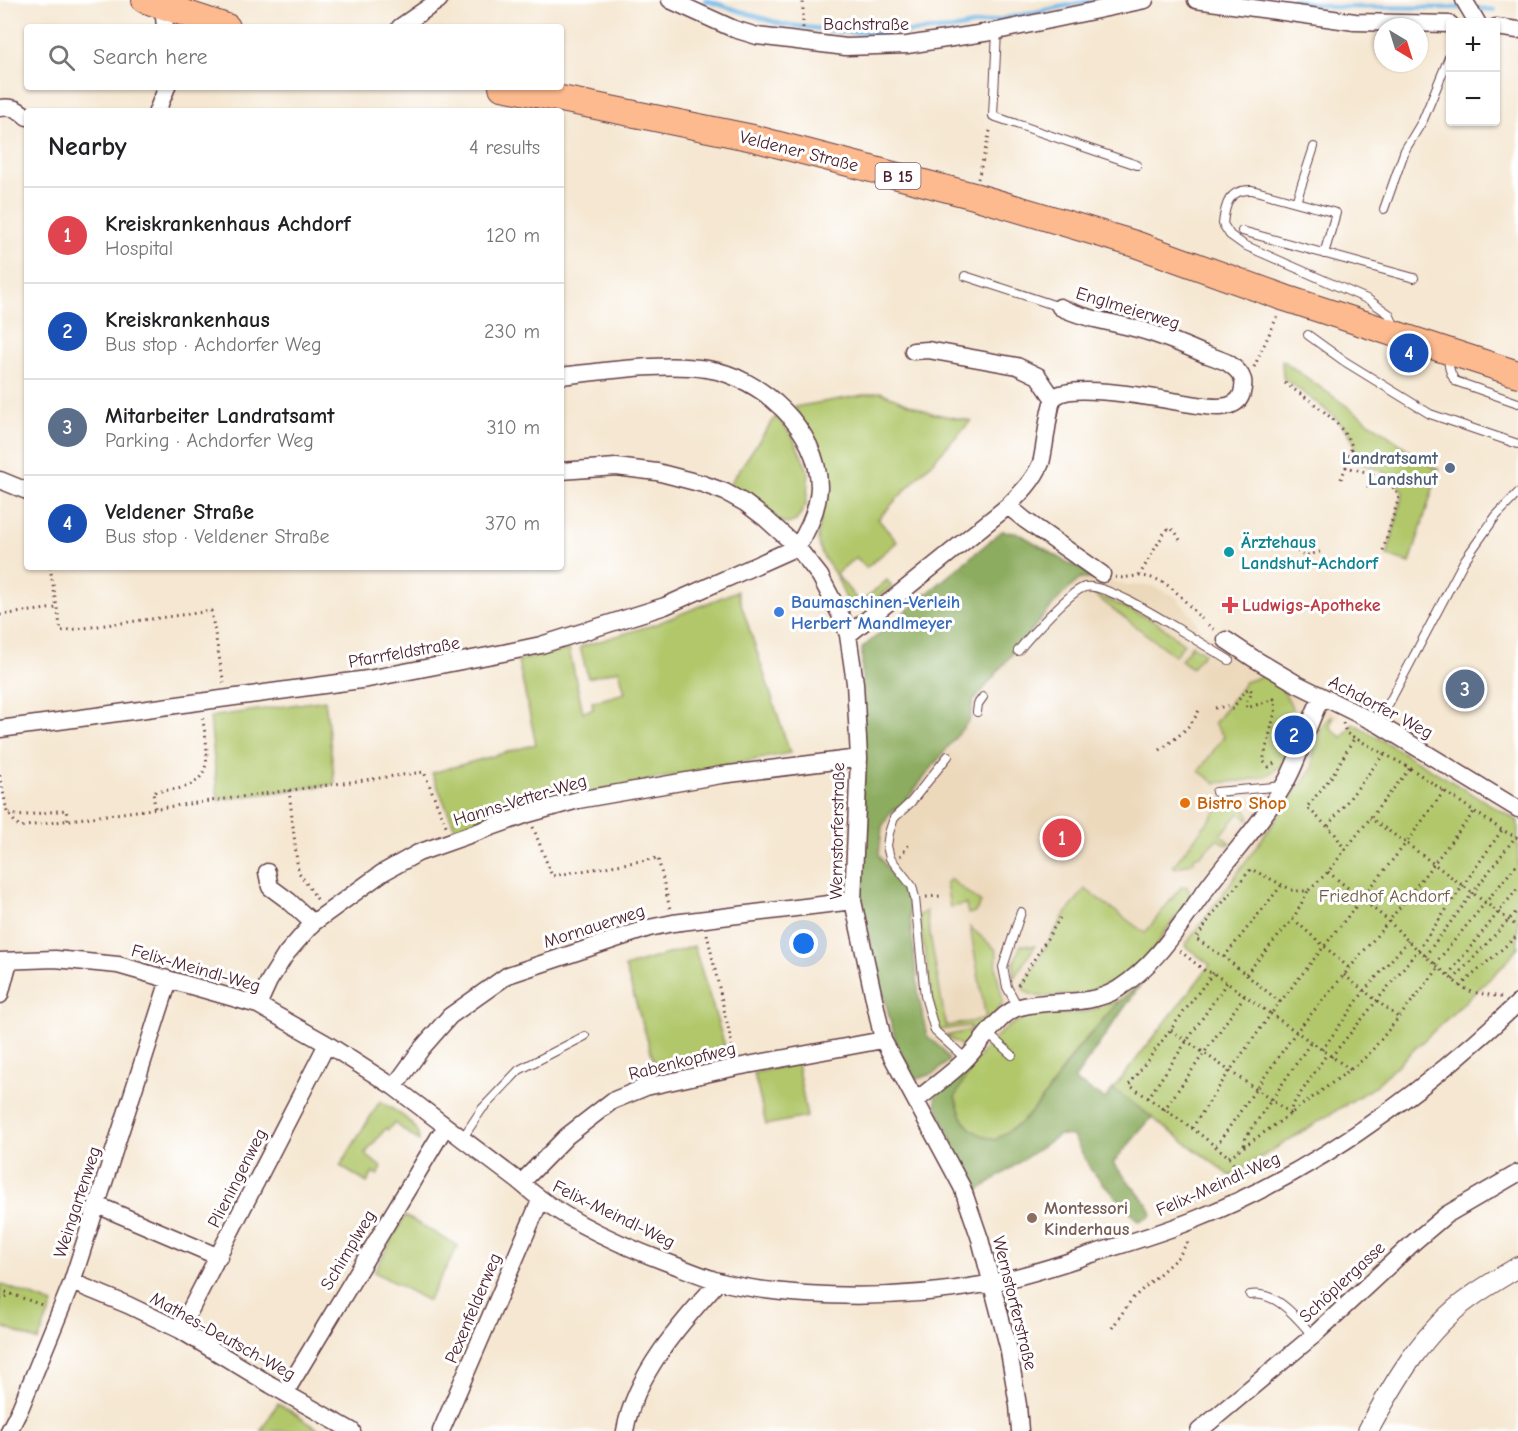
<!DOCTYPE html>
<html lang="en">
<head>
<meta charset="utf-8">
<style>
  :root { --surface:#fff; --page:#f6f6f6; --text:#202124; --muted:#757577; --line:#e0e0e0; --accent:#0f766e }
  body { margin:0; font-family:"Comic Neue",sans-serif; background:var(--page); color:var(--text) }
  .controls { position:absolute; right:18px; top:18px; display:grid; overflow:hidden; border-radius:6px; box-shadow:0 2px 4px #0004 }
  .controls button { width:54px; height:54px; display:grid; place-items:center; padding:0; border:0; border-bottom:2px solid var(--line); background:var(--surface); color:var(--text); font:30px sans-serif }
  .compass { position:absolute; left:1374px; top:18px; width:54px; height:54px; border-radius:50%; background:var(--surface); box-shadow:0 2px 4px #0004; rotate:142deg }
  .you { position:absolute; left:804px; top:944px; width:21px; height:21px; margin:-15px; border:4px solid #fff; border-radius:50%; background:#1a73e8; box-shadow:0 0 0 9px #1a73e833 }
  .badge { display:grid; place-items:center; width:39px; height:39px; border-radius:50%; background:var(--accent); color:#fff; font-size:20px; font-weight:700 }
  .pin { position:absolute; translate:-50% -50%; border:3px solid #fff; box-shadow:0 2px 6px #0006 }
  .list { margin:0; padding:0; list-style:none }
  h2 { display:flex; justify-content:space-between; align-items:center; height:78px; margin:0; padding:0 24px; font-size:26px }
  h2 small { font-size:20px; font-weight:400; color:var(--muted) }
  .list li { display:grid; grid-template-columns:39px 1fr auto; gap:18px; align-items:center; box-sizing:border-box; height:96px; padding:0 24px; border-top:2px solid var(--line) }
  .list b { display:block; font-size:22px; white-space:nowrap }
  .list p { margin:0; font-size:20px; white-space:nowrap; color:var(--muted) }
  .list em { font-size:20px; font-style:normal; color:var(--muted) }
  .icon { flex:none; width:33px; height:33px; fill:none; stroke:currentColor; stroke-width:2; stroke-linecap:round; stroke-linejoin:round }
  .map { position:relative; flex:none; width:1518px; height:1431px; overflow:hidden }
  .search { position:absolute; background:var(--surface); box-shadow:0 2px 4px #0004; left:24px; top:24px; width:540px; height:66px; display:flex; align-items:center; gap:15px; box-sizing:border-box; padding:0 21px; border-radius:6px; color:var(--muted); font-size:22px }
  .panel { position:absolute; background:var(--surface); box-shadow:0 2px 4px #0004; left:24px; top:108px; width:540px; height:462px; border-radius:6px }
  .map>svg:first-child { display:block }
</style>
</head>
<body>
<div class="map">
<svg width="1518" height="1431" viewBox="0 0 1518 1431">
  <rect width="100%" height="100%" fill="#fff"/>
  <filter id="ink" filterUnits="userSpaceOnUse"><feTurbulence type="fractalNoise" baseFrequency=".0167" numOctaves="2"/><feDisplacementMap in="SourceGraphic" scale="12" xChannelSelector="R" yChannelSelector="G"/><feConvolveMatrix kernelMatrix="1 2 1 2 8 2 1 2 1" color-interpolation-filters="sRGB"/></filter>
  <filter id="wash" filterUnits="userSpaceOnUse"><feTurbulence type="fractalNoise" baseFrequency=".008" numOctaves="4" result="noise"/><feDisplacementMap in="SourceGraphic" scale="24" xChannelSelector="R" yChannelSelector="G"/><feGaussianBlur stdDeviation="1.35" result="paint"/><feColorMatrix in="noise" values="0 0 0 0 0 0 0 0 0 0 0 0 0 0 0 0 0 1.4 0 .05"/><feComposite in="paint" operator="in"/></filter>
  <g filter="url(#wash)">
    <rect width="100%" height="100%" fill="#f5e7d1"/>
    <path fill="#ecd8ba" d="M 1002,531 L 1020,534 L 1070,564 L 1106,580 L 1127,585 L 1151,586 L 1175,596 L 1194,618 L 1201,632 L 1224,642 L 1277,680 L 1339,715 L 1330,727 L 1337,734 L 1185,946 L 1177,940 L 1164,958 L 967,1176 L 936,1104 L 916,1079 L 896,1043 L 861,908 L 862,648 Z"/>
    <path fill="#b1c76b" stroke="#7e734b" stroke-width="1.5" d="M 1282,360 L 1434,468 L 1439,469 L 1410,563 L 1387,556 L 1403,493 C 1393,472 1376,469 1355,462 L 1352,459 C 1353,455 1355,449 1354,445 C 1351,423 1301,392 1283,378 Z
      M 880,392 L 931,413 L 971,421 L 878,519 L 897,542 L 866,568 L 856,557 L 836,574 L 860,603 L 887,580 L 892,586 L 860,610 C 847,608 843,592 839,582 C 833,567 817,555 818,537 C 818,514 833,487 826,464 C 820,444 805,425 794,407 Z
      M 776,416 L 793,437 L 809,473 L 806,505 L 796,521 L 788,524 L 777,520 L 730,483 Z
      M 737,591 L 790,753 L 606,789 L 456,831 L 432,773 L 536,744 L 518,661 L 569,649 L 583,712 L 593,709 L 592,702 L 625,693 L 619,670 L 588,678 L 580,647 L 656,624 Z
      M 1089,591 L 1156,622 L 1184,644 L 1175,656 Z
      M 1192,645 L 1204,653 L 1192,668 L 1181,660 Z
      M 1263,676 C 1273,676 1276,680 1281,688 C 1285,694 1290,701 1292,708 C 1298,728 1292,760 1274,771 C 1258,782 1234,781 1215,783 L 1199,771 L 1224,736 L 1214,724 L 1245,682 Z
      M 325,700 L 335,784 L 218,800 L 210,717 Z
      M 1332,717 L 1330,727 L 1342,738 L 1353,723 L 1518,821 L 1518,948 L 1500,969 L 1374,1087 L 1231,1176 L 1113,1089 L 1210,965 L 1185,946 L 1313,768 C 1313,750 1314,727 1332,717 Z
      M 1237,798 L 1249,815 L 1248,820 L 1239,813 L 1221,835 L 1230,843 L 1226,845 L 1217,839 L 1202,854 L 1194,857 L 1194,862 L 1176,868 L 1173,866 L 1218,809 L 1217,800 Z
      M 950,879 L 981,903 L 975,912 L 968,914 L 966,904 L 950,907 L 946,884 Z
      M 1186,886 L 1191,893 L 1189,900 C 1181,911 1172,922 1164,933 C 1161,937 1159,942 1157,945 C 1133,976 1094,996 1056,996 C 1044,997 1030,998 1022,987 L 1062,919 L 1085,889 L 1145,933 L 1181,887 Z
      M 926,911 L 946,1026 L 986,1019 L 970,927 L 996,950 L 997,955 L 996,970 L 1003,1001 L 998,1010 L 965,1048 L 946,1036 L 971,1030 L 970,1026 L 940,1030 L 936,1020 L 919,916 Z
      M 1021,945 L 1035,946 L 1013,979 L 1014,963 Z
      M 694,946 L 725,1046 L 656,1068 L 625,967 Z
      M 1119,1001 L 1077,1049 L 1042,1100 L 1022,1122 L 995,1140 C 966,1131 964,1125 955,1097 C 969,1066 1001,1019 1037,1015 C 1052,1013 1069,1016 1084,1012 C 1096,1009 1107,1003 1119,1001 Z
      M 797,1063 L 807,1117 L 766,1125 L 754,1073 Z
      M 380,1101 C 395,1111 419,1122 419,1141 L 394,1123 L 388,1130 L 386,1128 L 365,1154 L 382,1168 L 378,1175 L 373,1173 L 367,1183 L 340,1166 Z
      M 405,1216 L 458,1246 L 428,1301 L 374,1272 Z
      M 0,1284 L 53,1304 L 38,1341 L 0,1326 Z
      M 278,1403 L 321,1431 L 261,1431 Z"/>
    <path fill="#8cac5f" stroke="#6b6645" stroke-width="1.5" d="M 1002,531 L 1020,534 L 1070,564 L 1106,580 L 1081,578 L 1063,594 L 1038,622 L 973,702 L 970,719 L 904,803 L 890,813 L 882,827 L 879,855 L 908,901 L 919,998 L 927,1036 L 943,1050 L 949,1060 L 935,1073 L 916,1079 L 896,1043 L 861,908 L 862,648 Z
      M 1143,981 L 1074,1080 L 1105,1099 L 1113,1089 L 1152,1117 L 1113,1163 L 1148,1205 L 1152,1214 L 1148,1218 L 1138,1221 L 1091,1170 L 1073,1136 L 1059,1135 L 976,1192 L 967,1176 L 936,1104 L 935,1095 L 970,1069 L 955,1097 C 964,1125 966,1131 995,1140 L 1022,1122 L 1042,1100 L 1077,1050 L 1119,1001 Z"/>
    <g fill="none" stroke-linecap="round" stroke-linejoin="round">
      <path stroke="#6eb6e6" stroke-width="4.5" d="M 705,0 L 781,24 L 845,32 L 896,33 L 953,29 L 1095,0
        M 1293,0 L 1330,7 L 1464,8
        M 1475,8 L 1494,10"/>
    </g>
  </g>
  <g filter="url(#ink)">
    <g fill="none" stroke-linecap="round" stroke-linejoin="round">
      <g stroke="#643d44" stroke-width="10">
        <path id="service" d="M 997,31 L 993,116 L 1137,165
          M 1296,202 L 1314,147
          M 1384,209 L 1405,150 L 1423,120 L 1450,55
          M 1242,231 L 1414,278
          M 1324,254 L 1336,213 L 1252,190 C 1229,189 1225,204 1223,224 L 1230,235 L 1244,245 L 1369,300 L 1389,314 L 1395,327
          M 965,276 L 1060,307
          M 1308,335 L 1344,361 L 1430,414 L 1518,444
          M 1449,354 C 1448,365 1449,372 1455,381 L 1518,403
          M 1196,640 L 1229,660
          M 1018,651 C 1029,637 1071,590 1085,587 C 1105,582 1171,625 1190,636
          M 977,712 L 978,704 L 983,697
          M 1378,724 L 1464,561 L 1496,516 L 1518,493
          M 948,756 L 911,802 L 894,818 L 889,833 L 887,846 L 890,858 L 912,886 L 915,898 L 925,996 L 935,1031 L 966,1059
          M 1216,792 L 1284,786
          M 1018,1007 L 1007,987 L 1003,967 L 1021,912
          M 987,1033 L 1012,1055
          M 462,1139 L 482,1109 L 519,1070 L 585,1036
          M 1250,1295 C 1277,1291 1297,1318 1313,1336"/>
      </g>
      <g stroke="#643d44" stroke-width="19">
        <path id="minor" d="M 670,0 L 734,29 L 757,36 L 846,47 L 907,45 L 997,31 L 1145,0
          M 1196,0 L 1355,22 L 1450,24
          M 1464,0 L 1477,22
          M 163,7 L 165,27
          M 400,27 L 439,0
          M 1496,27 L 1518,30
          M 0,108 C 12,106 18,109 27,117
          M 157,111 L 167,87
          M 913,351 L 928,350 L 1017,366 L 1038,376 L 1053,398
          M 561,376 C 606,371 663,362 707,369 C 761,377 819,430 819,487 C 818,509 809,529 797,547
          M 561,471 L 616,467 L 657,472 L 703,484 L 725,492 L 745,503 L 766,519 L 797,547 L 820,576 L 843,620 L 848,635 L 855,683 L 859,758 L 853,901 L 883,1040 L 962,1187 L 980,1239 L 1008,1346 L 1018,1405 L 1020,1431
          M 0,480 L 27,491
          M 1008,506 L 1025,520 L 1102,574
          M 848,635 L 1008,506 C 1021,493 1034,480 1041,463 C 1045,450 1049,401 1055,397 C 1071,382 1161,399 1185,403 C 1201,405 1236,415 1242,393 C 1243,389 1244,384 1243,380 C 1241,373 1234,367 1228,363 C 1220,359 1210,356 1202,353 C 1186,346 1169,339 1151,333 C 1121,323 1089,321 1060,307
          M 1226,640 L 1253,658 L 1297,684 L 1378,724 L 1518,809
          M 0,729 L 368,679 L 503,653 L 541,645 L 665,606 L 797,547
          M 267,872 L 270,887 L 289,901 L 313,923
          M 0,961 L 55,959 L 118,965 L 258,1005 L 327,1044 L 394,1087 L 521,1183 C 559,1218 618,1244 666,1262 C 683,1268 701,1276 718,1281 C 746,1289 777,1292 806,1294 C 866,1298 927,1295 987,1284 C 1021,1277 1056,1266 1089,1255 C 1124,1244 1159,1234 1194,1220 C 1316,1172 1424,1092 1518,1003
          M 0,995 L 9,961
          M 258,1005 L 269,981 L 286,954 L 313,923 L 382,873 L 418,853 L 528,814 L 578,800 L 721,775 L 859,758
          M 394,1087 L 422,1048 L 450,1016 L 508,975 L 649,928 L 673,923 L 853,901
          M 916,1101 C 932,1087 950,1075 965,1060 C 980,1046 999,1012 1020,1007 C 1052,998 1087,1008 1118,989 C 1160,962 1183,919 1213,880 C 1237,849 1264,819 1284,785 C 1301,758 1306,725 1322,697
          M 521,1183 L 567,1136 L 612,1101 L 646,1087 L 737,1067 L 883,1040
          M 97,1205 L 219,1257
          M 72,1282 L 128,1305 L 180,1330 L 271,1385 L 352,1431
          M 180,1330 L 327,1044
          M 285,1393 L 445,1127
          M 9,1431 L 20,1409 L 72,1282 L 169,980
          M 441,1431 L 540,1201
          M 625,1431 C 635,1374 681,1323 719,1281
          M 1199,1431 L 1313,1336 L 1414,1242 L 1446,1215 L 1518,1173"/>
      </g>
      <g stroke="#643d44" stroke-width="22">
        <path id="tertiary" d="M 1368,1431 C 1394,1382 1424,1330 1471,1297 C 1486,1286 1502,1277 1518,1267"/>
      </g>
      <g stroke="#643d44" stroke-width="28">
        <path id="primary" d="M 145,0 L 227,27
          M 502,87 L 753,138 L 974,196 L 1135,244 L 1285,298 L 1518,374"/>
      </g>
      <path stroke="#643d44" stroke-width="3" stroke-dasharray="1.5 4.5" stroke-linecap="butt" d="M 803,28 L 803,0
        M 978,179 L 991,127
        M 1254,367 L 1277,317
        M 1285,383 C 1310,401 1338,417 1352,446 L 1346,467 L 1370,473
        M 1341,479 L 1346,467
        M 1368,488 L 1370,473 C 1382,479 1394,484 1399,497 L 1382,554
        M 1275,544 L 1291,546 L 1304,556 L 1320,552
        M 50,567 L 61,631 L 211,611 L 224,684
        M 1139,576 L 1164,533 L 1169,528 L 1175,531 L 1180,540
        M 1115,577 C 1124,579 1131,576 1139,576 C 1170,577 1182,600 1202,619
        M 0,615 L 56,608
        M 1208,625 L 1216,631
        M 1215,708 L 1228,706 L 1232,709 L 1246,690 L 1250,688 L 1252,693 L 1246,703 L 1247,708 L 1274,699 L 1276,708 L 1263,761 L 1269,767 L 1277,761
        M 1343,723 L 1346,733 L 1410,768 L 1502,830 L 1518,838
        M 1160,750 C 1176,738 1191,728 1199,710
        M 0,775 L 7,812 L 19,827 L 424,772 L 447,828
        M 289,790 L 298,871 L 319,902
        M 1444,791 L 1406,843 L 1518,927
        M 155,808 L 153,792 C 164,790 180,790 190,785 C 216,773 205,737 202,715
        M 9,813 L 19,816 L 66,810 L 68,820
        M 1328,826 L 1384,754
        M 533,827 L 552,876 L 658,858 L 670,909
        M 1345,850 L 1410,768
        M 900,856 L 910,843
        M 1328,872 L 1389,921 L 1408,941 L 1460,986 L 1472,992 L 1501,997
        M 926,897 L 940,896
        M 1293,919 L 1349,968
        M 707,934 L 734,1054
        M 1180,951 L 1205,971 L 1213,973 L 1271,1014 L 1280,1002 L 1224,957 L 1196,939 L 1212,915 L 1251,869 L 1294,891 L 1308,891 L 1328,872 L 1345,850 L 1335,834 L 1307,807 L 1332,776 L 1355,737
        M 1425,956 L 1516,836
        M 1224,957 L 1281,886
        M 1435,964 L 1518,863
        M 1213,973 L 1129,1085 L 1192,1128 L 1229,1157 L 1244,1181
        M 1246,974 L 1293,919 L 1308,891
        M 1344,975 L 1399,1018
        M 1448,975 L 1518,888
        M 1453,980 L 1518,910
        M 1018,985 L 1060,918
        M 1460,986 L 1518,935
        M 1280,1002 L 1406,843 L 1370,818
        M 1171,1030 L 1290,1113 L 1292,1106 L 1327,1054
        M 1322,1050 L 1365,990 L 1408,941
        M 1331,1057 L 1418,950 L 1502,830
        M 1148,1098 L 1227,982
        M 1164,1110 L 1245,995
        M 1192,1128 L 1229,1072 L 1271,1014 L 1351,1070
        M 1244,1145 L 1246,1137 L 1311,1042
        M 1216,1146 L 1296,1032 L 1389,921 L 1474,812
        M 1229,1157 L 1282,1120 L 1359,1063 L 1369,1054 L 1439,968
        M 0,1290 L 45,1306
        M 0,1299 L 11,1295
        M 1112,1328 L 1132,1299 L 1179,1256 L 1189,1240"/>
      <use href="#service" stroke="#fff" stroke-width="8"/>
      <use href="#minor" stroke="#fff" stroke-width="16"/>
      <use href="#tertiary" stroke="#fff" stroke-width="20"/>
      <use href="#primary" stroke="#fcba8e" stroke-width="26"/>
    </g>
  </g>
  <circle fill="#5c6f8a" stroke="#fff" stroke-width="2" cx="1450" cy="468" r="6"/>
  <circle fill="#0f9aa8" stroke="#fff" stroke-width="2" cx="1229" cy="552" r="6"/>
  <path fill="#e0444e" stroke="#fff" stroke-width="2" d="M1227 596h6v6h6v6h-6v6h-6v-6h-6v-6h6z"/>
  <circle fill="#3f7fe0" stroke="#fff" stroke-width="2" cx="779" cy="612" r="6"/>
  <circle fill="#e8710a" stroke="#fff" stroke-width="2" cx="1185" cy="803" r="6"/>
  <circle fill="#8d6e63" stroke="#fff" stroke-width="2" cx="1032" cy="1218" r="6"/>
  <g text-anchor="middle" stroke-width="6" stroke-linejoin="round" paint-order="stroke">
    <rect fill="#fff" stroke="#80626b" stroke-width="1.5" x="875.5" y="163" width="45" height="26" rx="4.5"/>
    <g font-size="16" font-weight="bold" fill="#4a1f2b">
      <text x="898" y="182">B 15</text>
    </g>
    <g font-size="18" fill="#4a1f2b" stroke="#fff">
      <text x="866" y="30">Bachstraße</text>
      <text transform="translate(799 151) rotate(14)" y="6">Veldener Straße</text>
      <text transform="translate(1128 308) rotate(17)" y="6">Englmeierweg</text>
      <text transform="translate(404 652) rotate(-10)" y="6">Pfarrfeldstraße</text>
      <text transform="translate(1381 707) rotate(28)" y="6">Achdorfer Weg</text>
      <text transform="translate(520 800) rotate(-17)" y="6">Hanns-Vetter-Weg</text>
      <text transform="translate(837 831) rotate(-89)" y="6">Wernstorferstraße</text>
      <text transform="translate(594 926) rotate(-18)" y="6">Mornauerweg</text>
      <text transform="translate(196 968) rotate(16)" y="6">Felix-Meindl-Weg</text>
      <text transform="translate(682 1061) rotate(-14)" y="6">Rabenkopfweg</text>
      <text transform="translate(237 1178) rotate(-63)" y="6">Plieningenweg</text>
      <text transform="translate(1218 1184) rotate(-24)" y="6">Felix-Meindl-Weg</text>
      <text transform="translate(77 1202) rotate(-72)" y="6">Weingartenweg</text>
      <text transform="translate(614 1214) rotate(26)" y="6">Felix-Meindl-Weg</text>
      <text transform="translate(348 1250) rotate(-59)" y="6">Schimplweg</text>
      <text transform="translate(1342 1282) rotate(-43)" y="6">Schöplergasse</text>
      <text transform="translate(1015 1303) rotate(76)" y="6">Wernstorferstraße</text>
      <text transform="translate(473 1308) rotate(-67)" y="6">Pexenfelderweg</text>
      <text transform="translate(223 1336) rotate(29)" y="6">Mathes-Deutsch-Weg</text>
    </g>
    <g font-size="18" font-weight="bold" fill="#4e5e75" stroke="#fff" text-anchor="end">
      <text x="1438" y="464">Landratsamt<tspan x="1438" dy="21">Landshut</tspan></text>
    </g>
    <g font-size="18" font-weight="bold" fill="#0d838f" stroke="#fff" text-anchor="start">
      <text x="1241" y="548">Ärztehaus<tspan x="1241" dy="21">Landshut-Achdorf</tspan></text>
    </g>
    <g font-size="18" font-weight="bold" fill="#366cbe" stroke="#fff" text-anchor="start">
      <text x="791" y="608">Baumaschinen-Verleih<tspan x="791" dy="21">Herbert Mandlmeyer</tspan></text>
    </g>
    <g font-size="18" font-weight="bold" fill="#be3a42" stroke="#fff" text-anchor="start">
      <text x="1242" y="611">Ludwigs-Apotheke</text>
    </g>
    <g font-size="18" font-weight="bold" fill="#c56008" stroke="#fff" text-anchor="start">
      <text x="1197" y="809">Bistro Shop</text>
    </g>
    <g font-size="18" fill="#6e5a41" stroke="#fff">
      <text x="1384" y="902">Friedhof Achdorf</text>
    </g>
    <g font-size="18" font-weight="bold" fill="#785e54" stroke="#fff" text-anchor="start">
      <text x="1044" y="1214">Montessori<tspan x="1044" dy="21">Kinderhaus</tspan></text>
    </g>
  </g>
</svg>
<div class="controls">
<button>+</button>
<button>−</button>
</div>
<svg class="compass" viewBox="-18 -18 36 36"><path d="M0-13l5 13h-10z" fill="#e53935"/><path d="M0 13l5-13h-10z" fill="#757577"/></svg>
<div class="you"></div>
<div class="pin badge" style="left:1062px;top:838px;background:#e0444e">1</div>
<div class="pin badge" style="left:1294px;top:735px;background:#1a4fb4">2</div>
<div class="pin badge" style="left:1465px;top:689px;background:#5c6f8a">3</div>
<div class="pin badge" style="left:1409px;top:353px;background:#1a4fb4">4</div>
<div class="search"><svg class="icon" aria-label="search" viewBox="0 0 24 24"><circle cx="10" cy="10" r="6"/><path d="M15 15l6 6"/></svg>Search here</div>
<section class="panel">
<h2>Nearby<small>4 results</small></h2>
<ul class="list">
<li><span class="badge" style="background:#e0444e">1</span><div><b>Kreiskrankenhaus Achdorf</b><p>Hospital</p></div><em>120 m</em></li>
<li><span class="badge" style="background:#1a4fb4">2</span><div><b>Kreiskrankenhaus</b><p>Bus stop · Achdorfer Weg</p></div><em>230 m</em></li>
<li><span class="badge" style="background:#5c6f8a">3</span><div><b>Mitarbeiter Landratsamt</b><p>Parking · Achdorfer Weg</p></div><em>310 m</em></li>
<li><span class="badge" style="background:#1a4fb4">4</span><div><b>Veldener Straße</b><p>Bus stop · Veldener Straße</p></div><em>370 m</em></li>
</ul>
</section>
</div>
</body>
</html>
